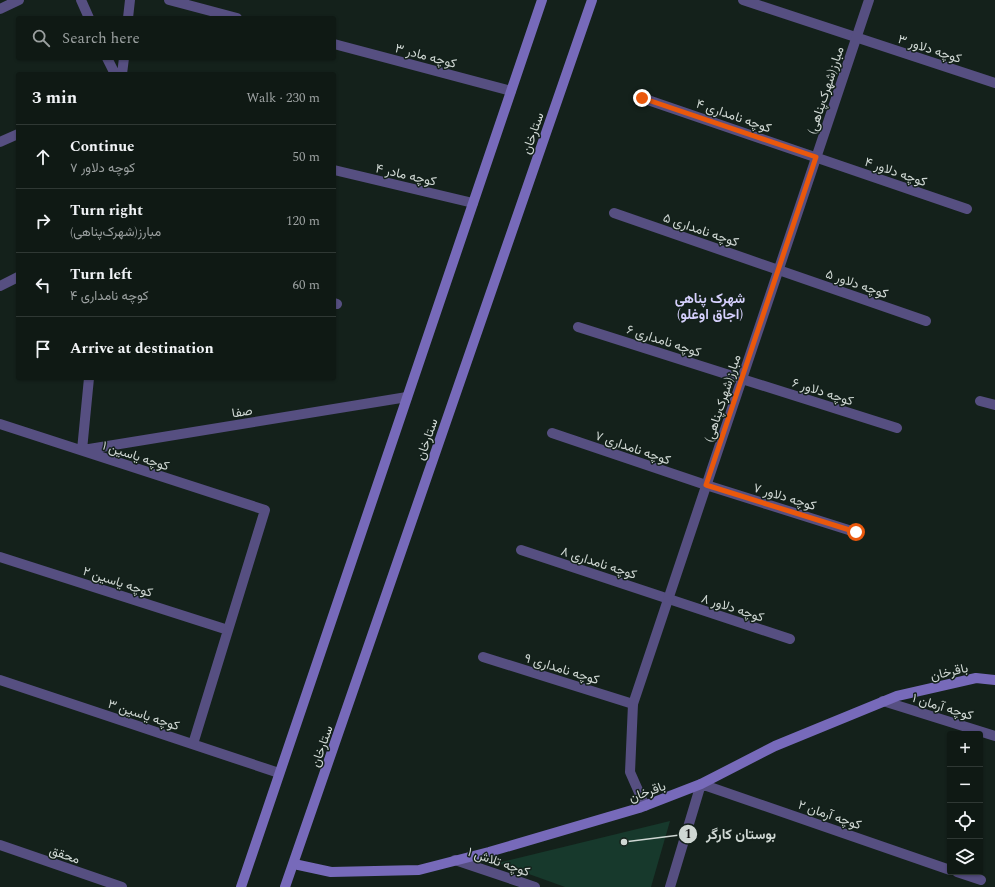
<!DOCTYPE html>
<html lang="en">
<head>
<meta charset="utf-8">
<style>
  :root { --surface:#0f1914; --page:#18221d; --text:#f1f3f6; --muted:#9ba0a0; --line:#2f3834 }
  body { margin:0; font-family:Spectral,Vazirmatn,serif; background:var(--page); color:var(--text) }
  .controls { position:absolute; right:12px; bottom:12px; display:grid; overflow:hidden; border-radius:4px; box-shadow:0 1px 3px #0004 }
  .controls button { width:36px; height:36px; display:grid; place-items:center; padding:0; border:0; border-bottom:1px solid var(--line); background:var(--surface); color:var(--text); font:20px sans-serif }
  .stop { position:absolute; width:12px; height:12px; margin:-9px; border:3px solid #ea580c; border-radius:50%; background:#fff }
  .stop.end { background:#ea580c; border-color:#fff; box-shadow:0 1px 4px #0008 }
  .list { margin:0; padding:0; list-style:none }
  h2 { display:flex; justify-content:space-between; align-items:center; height:52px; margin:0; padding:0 16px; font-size:17px }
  h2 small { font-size:13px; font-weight:400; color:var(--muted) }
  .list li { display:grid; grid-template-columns:26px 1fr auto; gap:12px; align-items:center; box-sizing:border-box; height:64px; padding:0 16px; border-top:1px solid var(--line) }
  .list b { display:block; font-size:15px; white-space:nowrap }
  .list p { margin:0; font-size:13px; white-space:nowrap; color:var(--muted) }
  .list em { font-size:13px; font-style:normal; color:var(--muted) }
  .icon { flex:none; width:22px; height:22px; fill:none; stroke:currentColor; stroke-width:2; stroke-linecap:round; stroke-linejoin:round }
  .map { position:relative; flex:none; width:995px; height:887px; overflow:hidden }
  .search { position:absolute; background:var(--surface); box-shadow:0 1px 3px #0004; left:16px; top:16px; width:320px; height:44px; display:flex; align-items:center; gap:10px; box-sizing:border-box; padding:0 14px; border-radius:4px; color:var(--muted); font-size:15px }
  .panel { position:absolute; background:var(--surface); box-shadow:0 1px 3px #0004; left:16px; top:72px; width:320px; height:308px; border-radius:4px }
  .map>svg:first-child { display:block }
</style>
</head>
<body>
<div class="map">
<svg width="995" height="887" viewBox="0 0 995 887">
  <rect width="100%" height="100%" fill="#14211b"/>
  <path fill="#17392c" d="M 670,821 L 651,887 L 565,887 L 498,863 Z"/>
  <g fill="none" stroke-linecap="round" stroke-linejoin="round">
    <path stroke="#564f81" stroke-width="10" d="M 81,0 L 89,18
      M 169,0 L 237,18
      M 743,0 L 995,83
      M 0,9 L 19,0
      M 128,18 L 130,0
      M 334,44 L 511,91
      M 107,58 L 115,74
      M 122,74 L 124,58
      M 642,98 L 967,209
      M 0,142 L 18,134
      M 334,170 L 473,203
      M 614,213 L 926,321
      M 0,286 L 18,277
      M 334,303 L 337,304
      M 578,327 L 897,428
      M 980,401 L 995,405
      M 0,424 L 265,510 L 193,744
      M 552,433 L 706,485 L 855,532
      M 82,450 L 89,378
      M 83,450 L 407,397
      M 521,550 L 790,639
      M 0,557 L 228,630
      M 483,657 L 633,704
      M 0,680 L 279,773
      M 883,701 L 995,736
      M 0,845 L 122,887
      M 455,860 L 535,887
      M 957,872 L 981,880
      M 670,887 L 701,784 L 950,870"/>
    <path stroke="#564f81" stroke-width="10" d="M 645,806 L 630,772 L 633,704 L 869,0"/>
    <path stroke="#776aba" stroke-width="10" d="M 294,864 L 331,872 L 419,870 L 489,852 L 639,808 L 701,784 L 775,746 L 897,696 L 976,678 L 995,680
      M 241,887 L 542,0
      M 285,887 L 592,0"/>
  </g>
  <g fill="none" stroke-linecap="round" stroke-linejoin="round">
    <path stroke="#ea580c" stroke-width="5" d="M 642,98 L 816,157 L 706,485 L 856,532"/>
  </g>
  <g text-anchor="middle" stroke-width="3" stroke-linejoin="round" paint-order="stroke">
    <g font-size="13" fill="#cfd7d3" stroke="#14211b">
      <text transform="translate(930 48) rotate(18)" y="5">کوچه دلاور ۳</text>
      <text transform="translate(426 55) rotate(15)" y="5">کوچه مادر ۳</text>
      <text transform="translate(825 90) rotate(-72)" y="5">مبارز(شهرک‌پناهی)</text>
      <text transform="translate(734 115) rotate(19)" y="5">کوچه نامداری ۴</text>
      <text transform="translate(532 133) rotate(-71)" y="5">ستارخان</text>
      <text transform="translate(896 171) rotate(19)" y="5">کوچه دلاور ۴</text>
      <text transform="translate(406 174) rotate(13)" y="5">کوچه مادر ۴</text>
      <text transform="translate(701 229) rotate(19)" y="5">کوچه نامداری ۵</text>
      <text transform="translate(857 283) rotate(19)" y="5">کوچه دلاور ۵</text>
      <text transform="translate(664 340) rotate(18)" y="5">کوچه نامداری ۶</text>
      <text transform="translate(823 391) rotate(18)" y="5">کوچه دلاور ۶</text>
      <text transform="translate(722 398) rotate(-72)" y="5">مبارز(شهرک‌پناهی)</text>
      <text transform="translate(242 411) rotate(-9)" y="5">صفا</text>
      <text transform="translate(426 439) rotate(-71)" y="5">ستارخان</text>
      <text transform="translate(633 447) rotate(19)" y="5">کوچه نامداری ۷</text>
      <text transform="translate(136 455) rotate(18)" y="5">کوچه یاسین ۱</text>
      <text transform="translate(785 496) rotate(17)" y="5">کوچه دلاور ۷</text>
      <text transform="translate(599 562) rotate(18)" y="5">کوچه نامداری ۸</text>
      <text transform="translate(118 581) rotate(18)" y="5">کوچه یاسین ۲</text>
      <text transform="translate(733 607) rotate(18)" y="5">کوچه دلاور ۸</text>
      <text transform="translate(562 668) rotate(17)" y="5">کوچه نامداری ۹</text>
      <text transform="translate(949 671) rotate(-13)" y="5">باقرخان</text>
      <text transform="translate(943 706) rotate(17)" y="5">کوچه آرمان ۱</text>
      <text transform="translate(144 714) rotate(18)" y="5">کوچه یاسین ۳</text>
      <text transform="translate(321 746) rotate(-71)" y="5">ستارخان</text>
      <text transform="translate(647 791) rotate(-20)" y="5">باقرخان</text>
      <text transform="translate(830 814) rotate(19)" y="5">کوچه آرمان ۲</text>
      <text transform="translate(65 854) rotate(19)" y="5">محقق</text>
      <text transform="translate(499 861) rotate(19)" y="5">کوچه تلاش ۱</text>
    </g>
    <g font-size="14" font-weight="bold" fill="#d5d0fc" stroke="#14211b">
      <text x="710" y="303">شهرک پناهی<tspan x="710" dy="16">(اجاق اوغلو)</tspan></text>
    </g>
  </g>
  <path fill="none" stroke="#cfd7d3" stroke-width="1.5" d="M624 842L688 834"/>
  <g fill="#cfd7d3" stroke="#14211b" stroke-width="1.5">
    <circle cx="624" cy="842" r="4"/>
    <circle cx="688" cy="834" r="10"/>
  </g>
  <g font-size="12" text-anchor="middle" font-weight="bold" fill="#111">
    <text x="688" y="838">1</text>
  </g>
  <g font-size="14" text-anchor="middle" font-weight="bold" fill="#cfd7d3" stroke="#14211b" stroke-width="3" stroke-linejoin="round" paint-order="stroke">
    <text x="741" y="839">بوستان کارگر</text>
  </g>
</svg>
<div class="controls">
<button>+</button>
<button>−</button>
<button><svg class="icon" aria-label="locate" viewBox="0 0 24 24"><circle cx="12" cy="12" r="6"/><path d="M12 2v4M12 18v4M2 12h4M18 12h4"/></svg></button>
<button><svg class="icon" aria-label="layers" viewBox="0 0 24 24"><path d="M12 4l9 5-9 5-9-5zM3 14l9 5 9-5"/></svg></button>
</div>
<div class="stop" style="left:856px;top:532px"></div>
<div class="stop end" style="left:642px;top:98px"></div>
<div class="search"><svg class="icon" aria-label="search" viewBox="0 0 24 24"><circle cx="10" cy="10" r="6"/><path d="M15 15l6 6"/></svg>Search here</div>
<section class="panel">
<h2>3 min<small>Walk · 230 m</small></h2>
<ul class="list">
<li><svg class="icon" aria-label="ahead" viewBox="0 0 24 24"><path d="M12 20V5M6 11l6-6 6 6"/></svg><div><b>Continue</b><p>کوچه دلاور ۷</p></div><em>50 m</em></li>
<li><svg class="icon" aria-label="right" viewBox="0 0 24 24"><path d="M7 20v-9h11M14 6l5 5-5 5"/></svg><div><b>Turn right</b><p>مبارز(شهرک‌پناهی)</p></div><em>120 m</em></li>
<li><svg class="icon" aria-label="left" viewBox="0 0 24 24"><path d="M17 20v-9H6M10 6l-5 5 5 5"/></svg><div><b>Turn left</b><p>کوچه نامداری ۴</p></div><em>60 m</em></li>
<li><svg class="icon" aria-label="arrive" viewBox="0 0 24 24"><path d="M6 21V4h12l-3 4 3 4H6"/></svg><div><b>Arrive at destination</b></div></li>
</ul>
</section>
</div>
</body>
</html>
